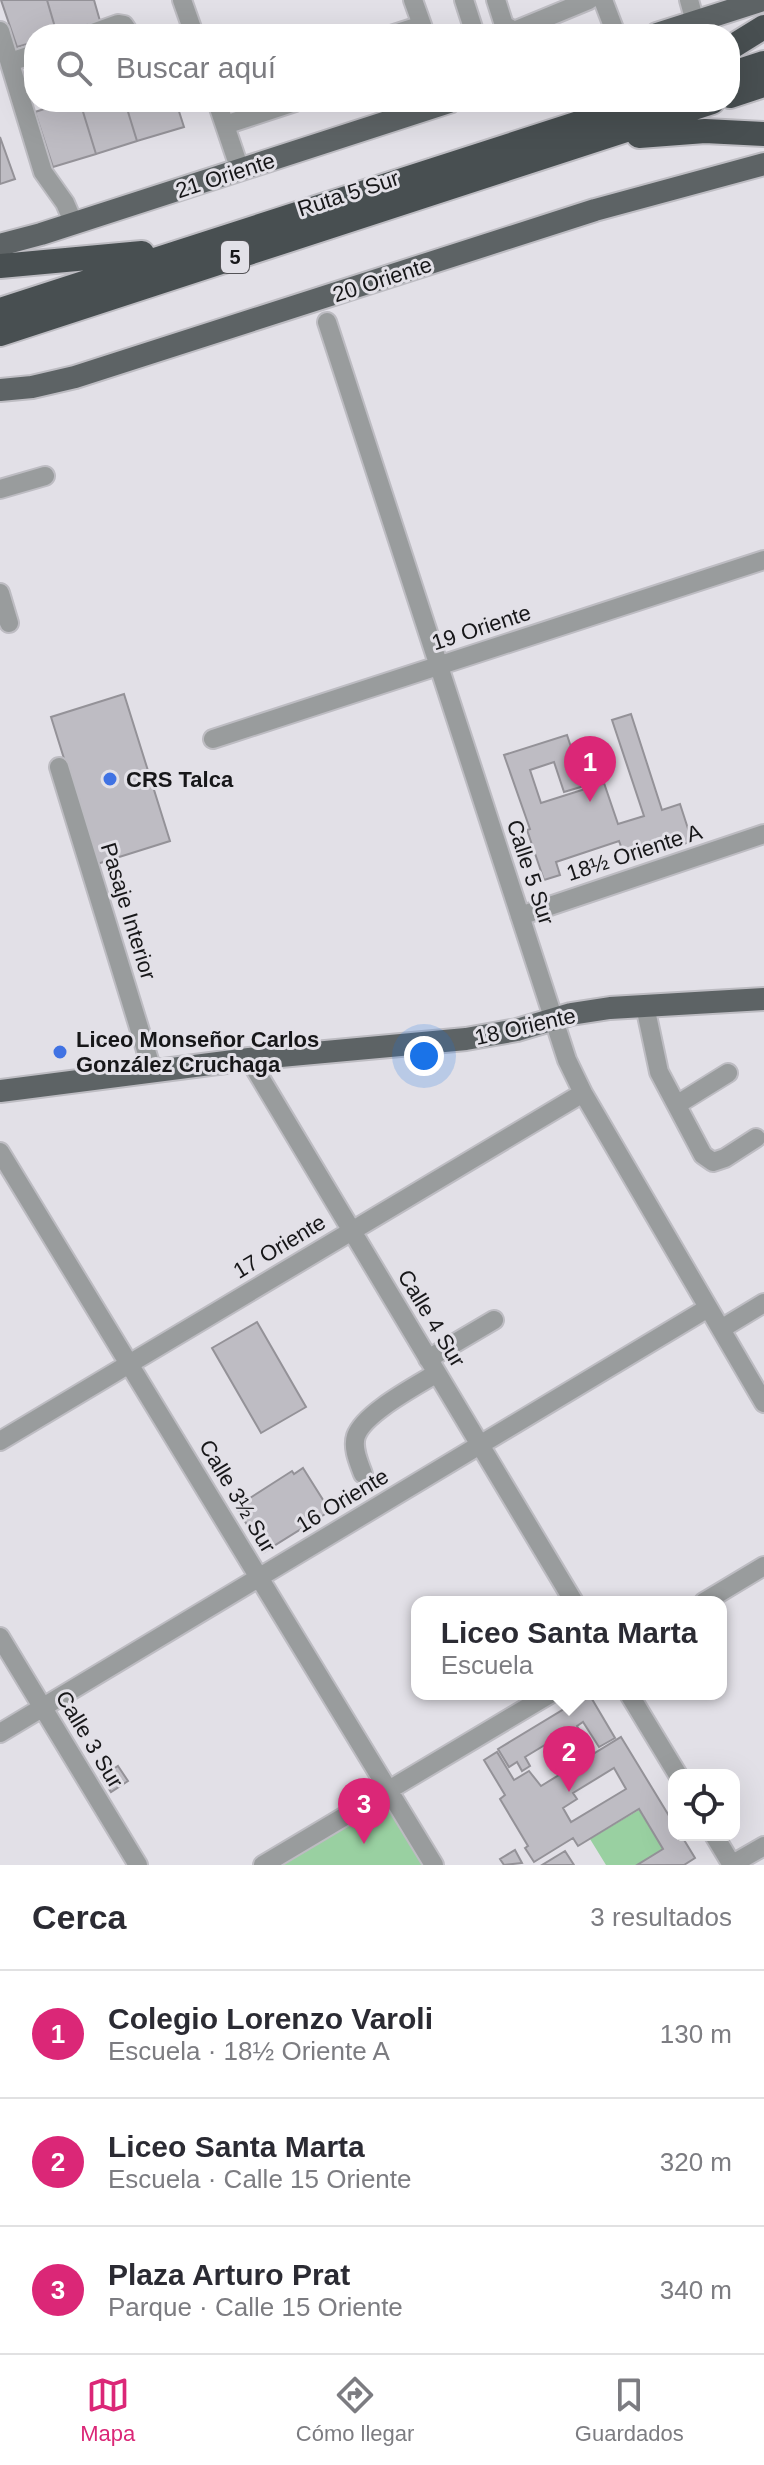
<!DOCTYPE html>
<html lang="es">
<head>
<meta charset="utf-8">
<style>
  :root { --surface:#fff; --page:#f7f7f7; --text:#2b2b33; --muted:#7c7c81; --line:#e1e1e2; --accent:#db2777 }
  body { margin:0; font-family:Arial,sans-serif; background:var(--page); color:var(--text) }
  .controls { position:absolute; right:24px; bottom:24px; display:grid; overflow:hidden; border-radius:16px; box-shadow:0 8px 32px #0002 }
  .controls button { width:72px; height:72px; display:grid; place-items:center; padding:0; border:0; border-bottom:2px solid var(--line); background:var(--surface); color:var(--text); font:40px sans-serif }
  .you { position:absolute; left:424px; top:1056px; width:28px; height:28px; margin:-20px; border:6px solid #fff; border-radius:50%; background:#1a73e8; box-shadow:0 0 0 12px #1a73e833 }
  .badge { display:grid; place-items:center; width:52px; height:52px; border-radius:50%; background:var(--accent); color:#fff; font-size:26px; font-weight:700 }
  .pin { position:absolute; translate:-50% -66px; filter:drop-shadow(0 2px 4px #0008) }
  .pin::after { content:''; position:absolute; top:42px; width:28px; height:24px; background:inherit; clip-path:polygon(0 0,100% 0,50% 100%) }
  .popup { position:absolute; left:411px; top:1596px; width:316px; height:104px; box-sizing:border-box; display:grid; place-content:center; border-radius:16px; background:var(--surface); filter:drop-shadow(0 2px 6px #0005); font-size:26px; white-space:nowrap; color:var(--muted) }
  .popup b { font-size:30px; color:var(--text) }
  .popup::after { content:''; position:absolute; left:50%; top:100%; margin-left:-16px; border:16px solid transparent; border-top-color:var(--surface) }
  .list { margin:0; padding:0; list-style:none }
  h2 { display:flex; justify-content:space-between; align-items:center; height:104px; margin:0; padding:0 32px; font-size:34px }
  h2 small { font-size:26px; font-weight:400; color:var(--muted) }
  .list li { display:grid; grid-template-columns:52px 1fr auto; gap:24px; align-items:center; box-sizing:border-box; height:128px; padding:0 32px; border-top:2px solid var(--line) }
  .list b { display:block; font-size:30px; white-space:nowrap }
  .list p { margin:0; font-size:26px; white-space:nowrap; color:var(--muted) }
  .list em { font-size:26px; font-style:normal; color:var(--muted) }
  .icon { flex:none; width:44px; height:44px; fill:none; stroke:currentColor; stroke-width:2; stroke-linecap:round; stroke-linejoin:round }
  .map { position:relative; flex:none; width:764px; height:1865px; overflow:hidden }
  .search { position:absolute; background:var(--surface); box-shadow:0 8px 32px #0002; left:24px; right:24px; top:24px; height:88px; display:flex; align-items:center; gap:20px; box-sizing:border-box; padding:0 28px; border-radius:32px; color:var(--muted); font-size:30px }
  .sheet { height:488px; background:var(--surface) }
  nav { display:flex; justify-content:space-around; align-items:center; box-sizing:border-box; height:112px; border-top:2px solid var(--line); background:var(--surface); font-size:22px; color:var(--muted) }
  nav a { display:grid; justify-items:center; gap:4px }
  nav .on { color:var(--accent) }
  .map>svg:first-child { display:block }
</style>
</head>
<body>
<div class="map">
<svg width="764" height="1865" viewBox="0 0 764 1865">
  <rect width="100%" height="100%" fill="#e2e0e7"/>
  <path fill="#99d0a1" d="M 377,1809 L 392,1812 L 424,1865 L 282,1865 Z
    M 639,1810 L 663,1849 L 637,1865 L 606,1865 L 590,1839 Z"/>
  <path fill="#bebcc3" stroke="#949298" stroke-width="2" fill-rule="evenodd" d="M 1,0 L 47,0 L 57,34 L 34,34 L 34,42 L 17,47 Z
    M 47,0 L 94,0 L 100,21 L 57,34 Z
    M 66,102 L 80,102 L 96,154 L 53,167 L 35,112 Z
    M 80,102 L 125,102 L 137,141 L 96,154 Z
    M 125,102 L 176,102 L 184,127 L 137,141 Z
    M 0,137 L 15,179 L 0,184 Z
    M 124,694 L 170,841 L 97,864 L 51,717 Z
    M 631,714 L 662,810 L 680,804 L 692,841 L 641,858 L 641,855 L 631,858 L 629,850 L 623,852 L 619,841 L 556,862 L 560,875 L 544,880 L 527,830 L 530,829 L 504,755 L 567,735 L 584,786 L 564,792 L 554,762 L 530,770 L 541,803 L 604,783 L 618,824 L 644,816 L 612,720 Z
    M 257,1322 L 306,1407 L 261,1433 L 212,1348 Z
    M 303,1468 L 330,1511 L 264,1552 L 236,1507 L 292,1471 L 294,1474 Z
    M 589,1694 L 615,1738 L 599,1747 L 583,1722 L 577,1726 L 582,1735 L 573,1741 L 568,1731 L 525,1757 L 530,1766 L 522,1771 L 517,1762 L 509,1767 L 498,1749 Z
    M 621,1737 L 674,1824 L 674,1835 L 681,1835 L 695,1858 L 684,1865 L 637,1865 L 663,1849 L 639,1809 L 578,1846 L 573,1838 L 534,1862 L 525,1848 L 528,1846 L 500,1799 L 505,1795 L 484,1760 L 497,1752 L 514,1780 L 529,1771 L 541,1786 ZM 614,1768 L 626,1789 L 571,1822 L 563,1808 L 577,1799 L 573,1793 Z
    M 118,1766 L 128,1781 L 111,1792 L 101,1777 Z
    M 515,1850 L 522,1863 L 504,1865 L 500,1859 Z
    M 565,1851 L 574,1865 L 542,1865 Z"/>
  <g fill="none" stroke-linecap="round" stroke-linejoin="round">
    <g stroke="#bdbcc2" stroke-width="22">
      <path id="minor" d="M 182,0 L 194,34
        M 413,0 L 422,25
        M 464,0 L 475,34
        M 496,0 L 504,25 L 514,31 L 589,0
        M 603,0 L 616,34
        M 689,0 L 695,22
        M 0,31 L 43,172 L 65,203 L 74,224
        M 90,34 L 118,24 L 124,25 L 130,34
        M 394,34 L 422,25 L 425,34
        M 10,62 L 34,54
        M 217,102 L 240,170
        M 225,125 L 295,102
        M 327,322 L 567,1060 L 583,1093 L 764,1403
        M 0,489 L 45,476
        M 0,593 L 9,623
        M 213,739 L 764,560
        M 59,767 L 152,1070
        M 520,916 L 764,834
        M 645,1006 L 659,1072 L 703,1155 L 713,1162 L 725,1158 L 756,1138
        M 249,1059 L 574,1602
        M 678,1104 L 728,1073
        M 0,1152 L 434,1865
        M 721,1329 L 764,1303
        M 428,1359 L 494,1320
        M 0,1441 L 583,1093
        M 363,1474 C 359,1463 352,1448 356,1436 C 364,1413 416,1386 437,1373
        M 704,1602 L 764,1566
        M 0,1637 L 138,1865
        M 629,1694 L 678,1775
        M 0,1733 L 708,1308
        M 714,1835 L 732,1865
        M 263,1865 L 550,1694
        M 731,1865 L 764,1846"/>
    </g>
    <g stroke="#bdbcc2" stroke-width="26">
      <path id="major" d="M 657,34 L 763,0
        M 0,245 L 41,234 L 449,102
        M 0,390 L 32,387 L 75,377 L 595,210 L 764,164
        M 0,1091 L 249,1059 L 466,1039 L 517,1030 L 571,1014 L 610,1008 L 764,999"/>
    </g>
    <g stroke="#bdbcc2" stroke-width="28">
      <path id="highway" d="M 730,48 L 764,27
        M 730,74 L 764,63
        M 730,96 L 764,85
        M 639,136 L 705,131 L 764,134
        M 0,266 L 142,253
        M 0,310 L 644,102
        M 0,334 L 712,102"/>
    </g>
    <use href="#minor" stroke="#999c9d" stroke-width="18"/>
    <use href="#major" stroke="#5d6365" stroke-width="22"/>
    <use href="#highway" stroke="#484f51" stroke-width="24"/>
  </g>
  <g fill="#4072e3" stroke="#e2e0e7" stroke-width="3">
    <circle cx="110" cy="779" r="8"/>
    <circle cx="60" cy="1052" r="8"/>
  </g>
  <g text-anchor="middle" stroke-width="6" stroke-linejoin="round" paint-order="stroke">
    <rect fill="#e2e0e7" stroke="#545357" stroke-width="2" x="221" y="241" width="28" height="32" rx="6"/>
    <g font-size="20" font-weight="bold" fill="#171719">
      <text x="235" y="264">5</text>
    </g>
    <g font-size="22" fill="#171719" stroke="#e2e0e7">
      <text transform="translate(225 175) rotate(-18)" y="8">21 Oriente</text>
      <text transform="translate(348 193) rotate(-18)" y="8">Ruta 5 Sur</text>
      <text transform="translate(382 279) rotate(-18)" y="8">20 Oriente</text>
      <text transform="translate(481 627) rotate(-18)" y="8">19 Oriente</text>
      <text transform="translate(634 852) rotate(-18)" y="8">18½ Oriente A</text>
      <text transform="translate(531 872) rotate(72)" y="8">Calle 5 Sur</text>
      <text transform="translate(129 911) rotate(73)" y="8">Pasaje Interior</text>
      <text transform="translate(525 1026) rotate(-13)" y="8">18 Oriente</text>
      <text transform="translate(279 1246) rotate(-31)" y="8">17 Oriente</text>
      <text transform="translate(432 1318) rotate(59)" y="8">Calle 4 Sur</text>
      <text transform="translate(238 1496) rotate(59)" y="8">Calle 3½ Sur</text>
      <text transform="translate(342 1500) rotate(-31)" y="8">16 Oriente</text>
      <text transform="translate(90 1739) rotate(59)" y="8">Calle 3 Sur</text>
    </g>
    <g font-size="22" font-weight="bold" fill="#171719" stroke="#e2e0e7" text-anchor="start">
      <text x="126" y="787">CRS Talca</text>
      <text x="76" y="1047">Liceo Monseñor Carlos<tspan x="76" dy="25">González Cruchaga</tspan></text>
    </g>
  </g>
</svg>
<div class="controls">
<button><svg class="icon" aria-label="locate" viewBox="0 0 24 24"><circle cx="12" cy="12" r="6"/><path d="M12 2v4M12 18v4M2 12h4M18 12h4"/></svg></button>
</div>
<div class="you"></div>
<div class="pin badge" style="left:590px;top:802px">1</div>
<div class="pin badge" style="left:569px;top:1792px">2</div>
<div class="popup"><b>Liceo Santa Marta</b>Escuela</div>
<div class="pin badge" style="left:364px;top:1844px">3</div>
<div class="search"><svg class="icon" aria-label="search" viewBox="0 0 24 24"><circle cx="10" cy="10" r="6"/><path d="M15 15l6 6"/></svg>Buscar aquí</div>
</div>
<section class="sheet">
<h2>Cerca<small>3 resultados</small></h2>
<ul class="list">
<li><span class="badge">1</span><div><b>Colegio Lorenzo Varoli</b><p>Escuela · 18½ Oriente A</p></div><em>130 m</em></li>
<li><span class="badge">2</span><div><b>Liceo Santa Marta</b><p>Escuela · Calle 15 Oriente</p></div><em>320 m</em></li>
<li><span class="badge">3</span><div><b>Plaza Arturo Prat</b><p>Parque · Calle 15 Oriente</p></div><em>340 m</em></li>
</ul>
</section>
<nav>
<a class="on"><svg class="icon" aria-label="map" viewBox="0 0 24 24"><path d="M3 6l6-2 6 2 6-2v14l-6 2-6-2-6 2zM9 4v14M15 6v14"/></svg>Mapa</a>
<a><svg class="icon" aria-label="directions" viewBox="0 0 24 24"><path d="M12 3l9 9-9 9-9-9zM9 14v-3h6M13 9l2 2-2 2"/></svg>Cómo llegar</a>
<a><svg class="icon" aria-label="saved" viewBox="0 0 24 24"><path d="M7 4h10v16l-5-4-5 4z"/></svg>Guardados</a>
</nav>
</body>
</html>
